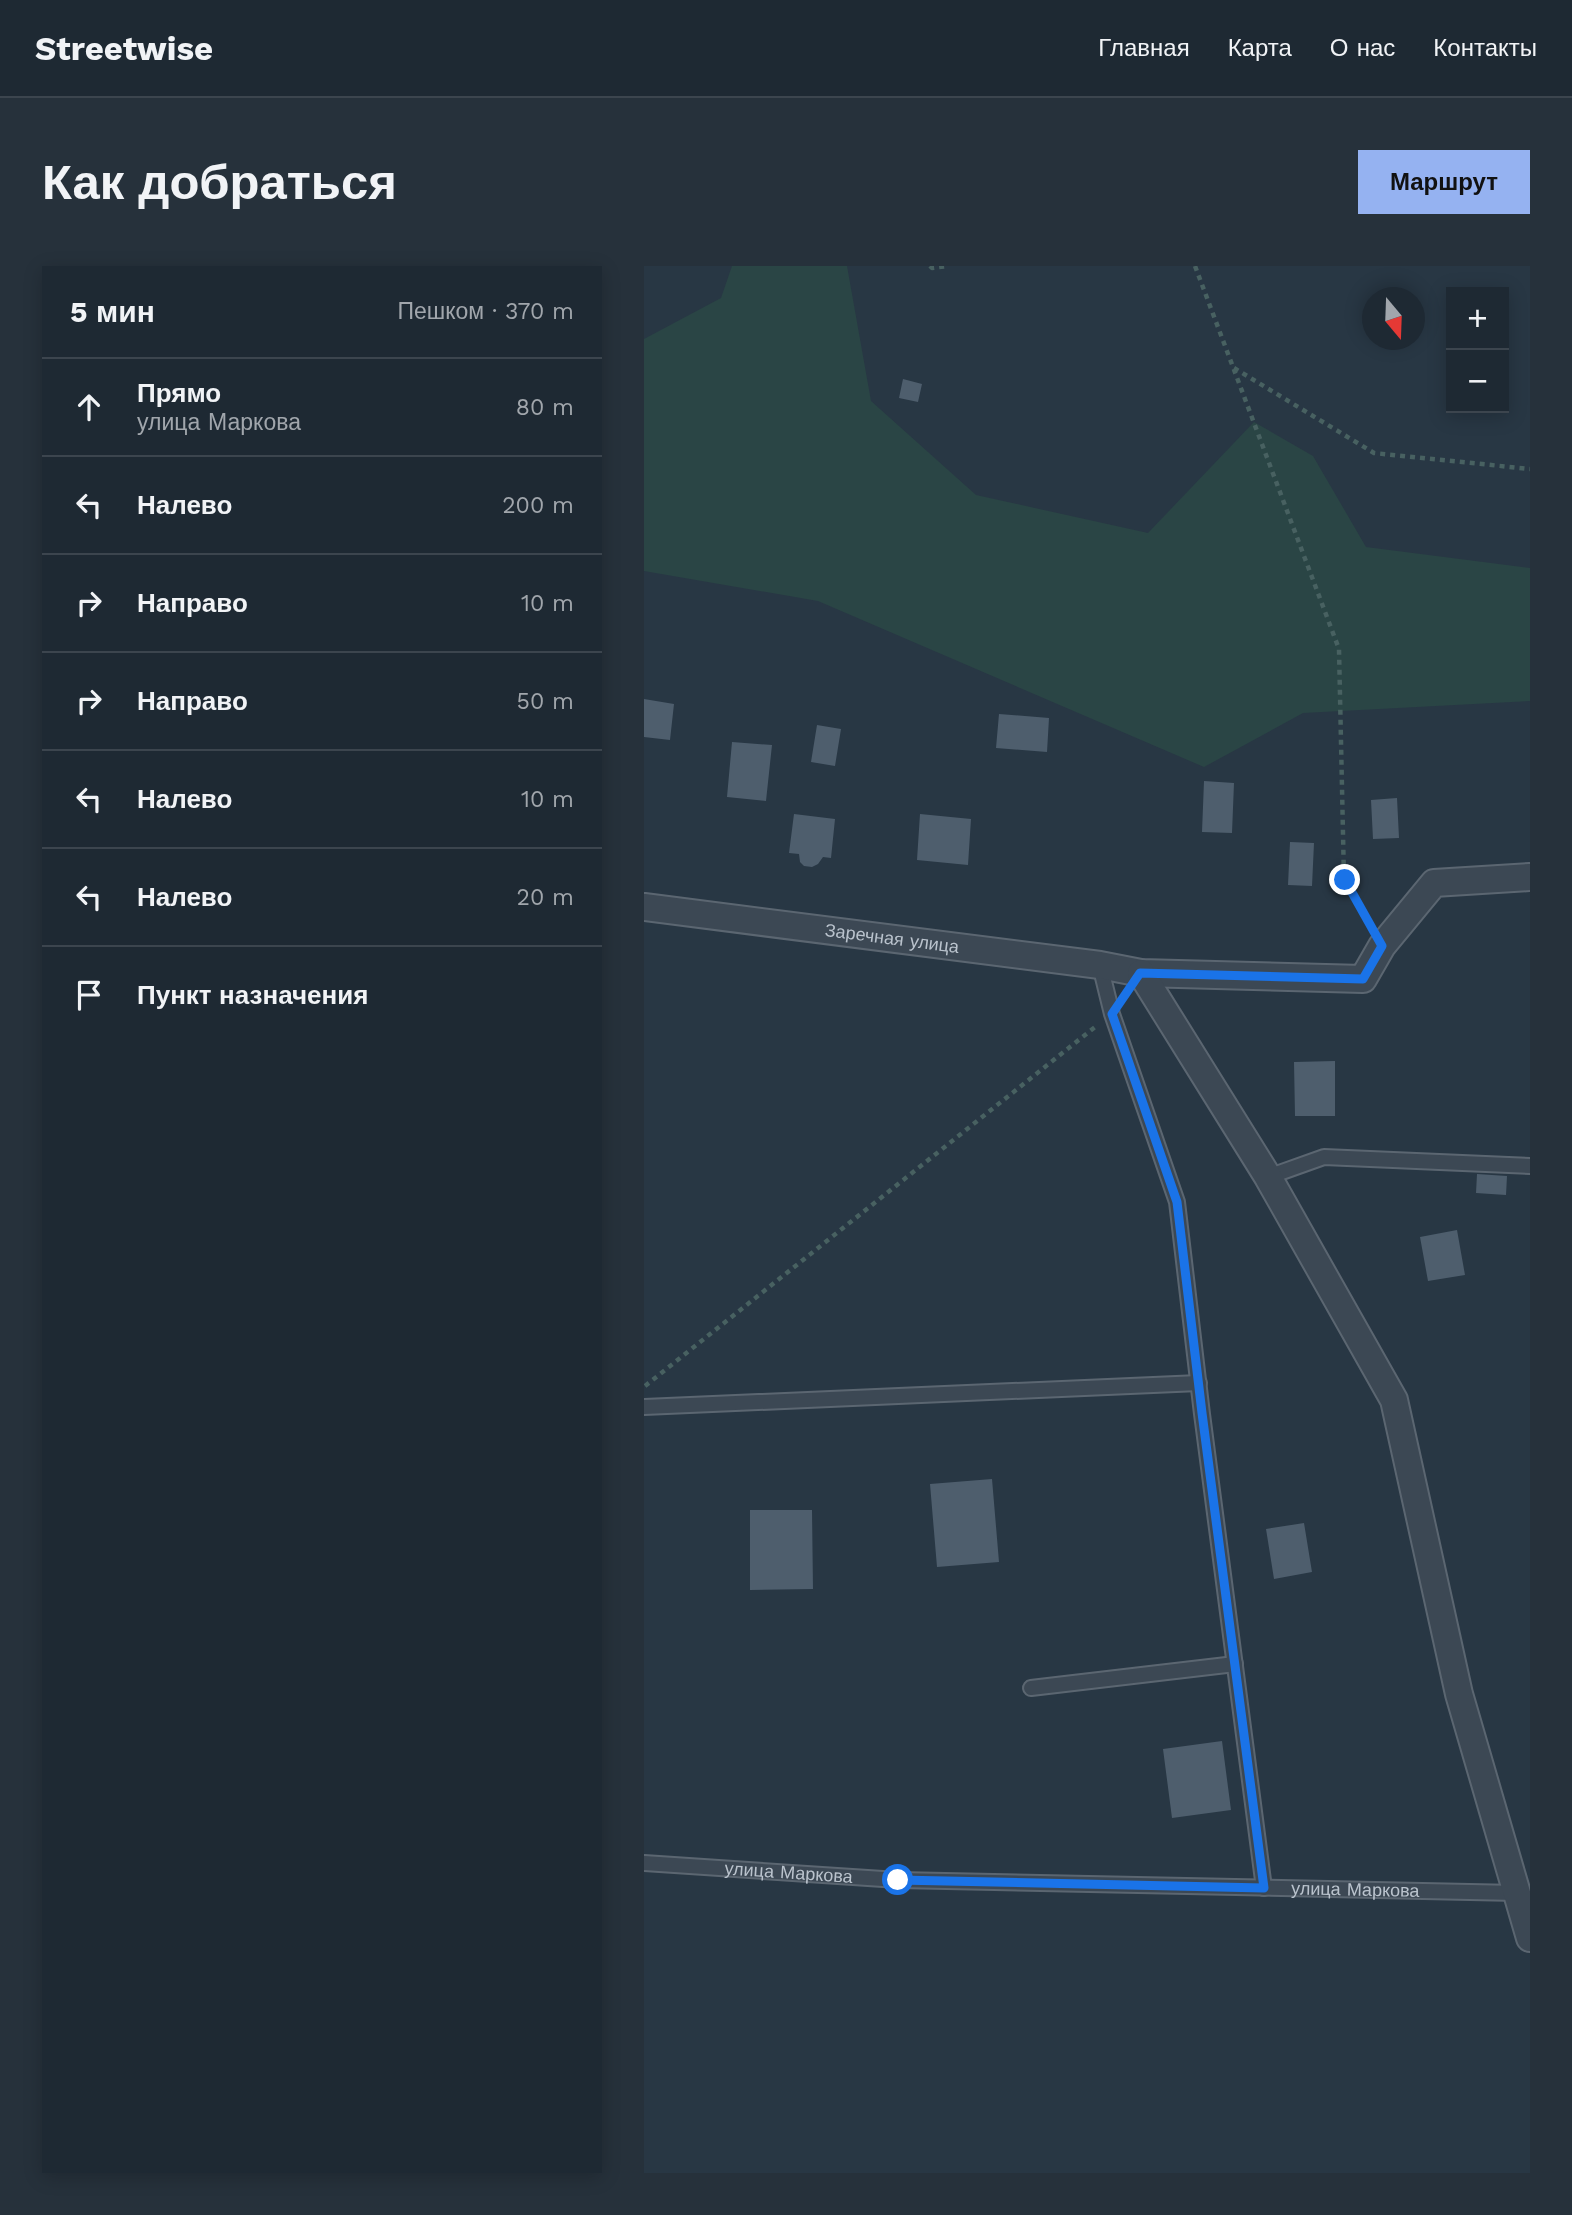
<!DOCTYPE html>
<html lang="ru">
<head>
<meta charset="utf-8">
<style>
  :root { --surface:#1e2933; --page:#26313b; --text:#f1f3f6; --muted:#a1a6ac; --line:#3c454e; --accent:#95b2f1 }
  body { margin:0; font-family:"Work Sans",sans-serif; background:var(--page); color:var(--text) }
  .controls { position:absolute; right:21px; top:21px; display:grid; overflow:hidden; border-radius:0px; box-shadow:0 4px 18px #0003 }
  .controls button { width:63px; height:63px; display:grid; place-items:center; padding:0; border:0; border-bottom:2px solid var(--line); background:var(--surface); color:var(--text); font:35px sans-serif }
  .compass { position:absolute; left:718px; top:21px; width:63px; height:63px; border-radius:50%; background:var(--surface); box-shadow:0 4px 18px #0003; rotate:161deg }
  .stop { position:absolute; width:21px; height:21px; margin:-16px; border:5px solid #1a73e8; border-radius:50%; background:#fff }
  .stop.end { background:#1a73e8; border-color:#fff; box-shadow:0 2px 7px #0008 }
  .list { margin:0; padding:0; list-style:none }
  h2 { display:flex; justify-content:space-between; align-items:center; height:91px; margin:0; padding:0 28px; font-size:30px }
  h2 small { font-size:23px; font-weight:400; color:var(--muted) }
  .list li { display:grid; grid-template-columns:46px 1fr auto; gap:21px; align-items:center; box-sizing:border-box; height:98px; padding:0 28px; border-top:2px solid var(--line) }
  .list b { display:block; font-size:26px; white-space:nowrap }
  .list p { margin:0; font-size:23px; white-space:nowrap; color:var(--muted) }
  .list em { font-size:23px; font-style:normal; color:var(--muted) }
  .icon { flex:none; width:38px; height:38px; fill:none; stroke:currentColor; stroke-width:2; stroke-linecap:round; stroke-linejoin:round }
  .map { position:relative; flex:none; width:886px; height:1907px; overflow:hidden; border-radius:0px }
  header { display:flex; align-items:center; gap:42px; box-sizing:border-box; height:98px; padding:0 35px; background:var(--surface); border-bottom:2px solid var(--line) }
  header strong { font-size:33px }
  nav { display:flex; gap:38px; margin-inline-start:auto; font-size:24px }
  .intro { display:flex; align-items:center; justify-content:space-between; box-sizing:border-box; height:168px; padding:0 42px }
  h1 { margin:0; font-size:49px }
  .button { padding:18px 32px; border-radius:0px; background:var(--accent); color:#111; font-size:24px; font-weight:700 }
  main { display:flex; gap:42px; padding:0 42px }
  aside { flex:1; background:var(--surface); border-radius:0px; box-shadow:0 4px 18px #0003 }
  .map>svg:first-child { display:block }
</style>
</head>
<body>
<header>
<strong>Streetwise</strong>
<nav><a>Главная</a><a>Карта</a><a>О нас</a><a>Контакты</a></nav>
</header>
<div class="intro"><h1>Как добраться</h1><a class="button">Маршрут</a></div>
<main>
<aside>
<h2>5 мин<small>Пешком · 370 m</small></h2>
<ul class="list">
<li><svg class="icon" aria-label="ahead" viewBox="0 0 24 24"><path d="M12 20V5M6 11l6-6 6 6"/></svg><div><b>Прямо</b><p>улица Маркова</p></div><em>80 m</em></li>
<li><svg class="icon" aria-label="left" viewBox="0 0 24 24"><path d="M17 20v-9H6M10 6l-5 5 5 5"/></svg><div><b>Налево</b></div><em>200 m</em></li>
<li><svg class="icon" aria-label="right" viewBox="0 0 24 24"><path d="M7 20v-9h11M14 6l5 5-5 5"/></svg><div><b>Направо</b></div><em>10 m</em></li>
<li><svg class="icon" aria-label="right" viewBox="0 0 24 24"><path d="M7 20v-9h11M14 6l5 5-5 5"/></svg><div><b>Направо</b></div><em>50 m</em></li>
<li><svg class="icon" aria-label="left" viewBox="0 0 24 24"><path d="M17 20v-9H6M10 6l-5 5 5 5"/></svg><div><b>Налево</b></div><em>10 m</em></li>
<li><svg class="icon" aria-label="left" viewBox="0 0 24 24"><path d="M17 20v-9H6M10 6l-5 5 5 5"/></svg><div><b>Налево</b></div><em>20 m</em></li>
<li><svg class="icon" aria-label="arrive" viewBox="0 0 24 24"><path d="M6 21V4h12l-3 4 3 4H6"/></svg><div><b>Пункт назначения</b></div></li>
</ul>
</aside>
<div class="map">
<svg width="886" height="1907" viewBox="0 0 886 1907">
  <rect width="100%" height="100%" fill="#283744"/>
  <path fill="#2a4545" d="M 88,0 L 203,0 L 227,135 L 332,229 L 504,267 L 610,156 L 669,190 L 722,281 L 886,302 L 886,435 L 659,447 L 560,501 L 174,335 L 0,305 L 0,73 L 77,32 Z"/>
  <path fill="#4e5e6d" d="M 259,113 L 278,118 L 274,136 L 255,132 Z
    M 0,433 L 30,438 L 26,474 L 0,471 Z
    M 355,448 L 405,452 L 403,486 L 352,482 Z
    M 173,459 L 197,463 L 191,500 L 167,496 Z
    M 88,476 L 128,479 L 122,535 L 83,531 Z
    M 560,515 L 590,517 L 588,567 L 558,566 Z
    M 753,532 L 755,572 L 729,573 L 727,534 Z
    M 150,548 L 191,553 L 187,592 L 179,591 L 174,598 L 168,601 L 160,600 L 156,596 L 155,588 L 145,587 Z
    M 276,548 L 327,553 L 324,599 L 273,594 Z
    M 646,576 L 670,577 L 668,620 L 644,619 Z
    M 691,795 L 691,850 L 651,850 L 650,796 Z
    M 833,908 L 863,910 L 862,929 L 832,927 Z
    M 813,964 L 821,1009 L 784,1015 L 776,971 Z
    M 348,1213 L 355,1296 L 293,1301 L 286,1218 Z
    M 106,1244 L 168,1244 L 169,1323 L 106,1324 Z
    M 660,1257 L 668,1306 L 630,1313 L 622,1263 Z
    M 578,1475 L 587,1544 L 528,1552 L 519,1483 Z"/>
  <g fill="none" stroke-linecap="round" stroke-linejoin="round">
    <g stroke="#5b6671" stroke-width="18">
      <g id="lane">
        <path d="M 456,699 L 468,748 L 533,936 L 558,1148 L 620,1622"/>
        <path d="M 624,911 L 680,891 L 886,900"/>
        <path d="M 0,1141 L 555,1117"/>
        <path d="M 387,1422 L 591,1398"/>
        <path id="s1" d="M 0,1597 L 254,1614 L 873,1627"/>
      </g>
    </g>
    <g stroke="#5b6671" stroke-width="30">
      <g id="street">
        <path id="s2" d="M 0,641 L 456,699 L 497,707 L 719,713 L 738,680 L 790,617 L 886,611"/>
        <path d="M 497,707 L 624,911 L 750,1134 L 815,1428 L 886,1672"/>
      </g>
    </g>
    <path stroke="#486161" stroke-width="4.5" stroke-dasharray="5 5" stroke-linecap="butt" d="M 286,0 L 288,2 L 304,0
      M 551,0 L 695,383 L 700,614 L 724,656
      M 590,102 L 730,187 L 886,203
      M 1,1120 L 451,761"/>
    <use href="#lane" stroke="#3c4854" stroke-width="14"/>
    <use href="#street" stroke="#3c4854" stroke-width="26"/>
  </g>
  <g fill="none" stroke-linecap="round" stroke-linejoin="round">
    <path stroke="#1a73e8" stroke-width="9" d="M 254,1614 L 620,1622 L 558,1147 L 533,936 L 468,748 L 496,707 L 719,713 L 738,680 L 701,614"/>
  </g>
  <g text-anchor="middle" stroke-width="5" stroke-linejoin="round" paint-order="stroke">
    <g font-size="18" fill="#bac3cd" stroke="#212d39">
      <text dy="6" stroke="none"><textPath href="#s2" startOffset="250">Заречная улица</textPath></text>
      <text dy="6" stroke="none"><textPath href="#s1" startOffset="145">улица Маркова</textPath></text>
      <text dy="6" stroke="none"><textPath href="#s1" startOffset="712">улица Маркова</textPath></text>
    </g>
  </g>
</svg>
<div class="controls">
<button>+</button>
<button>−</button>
</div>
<svg class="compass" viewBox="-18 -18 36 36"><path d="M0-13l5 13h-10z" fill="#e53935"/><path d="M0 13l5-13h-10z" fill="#a1a6ac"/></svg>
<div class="stop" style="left:254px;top:1614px"></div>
<div class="stop end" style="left:701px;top:614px"></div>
</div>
</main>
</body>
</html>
